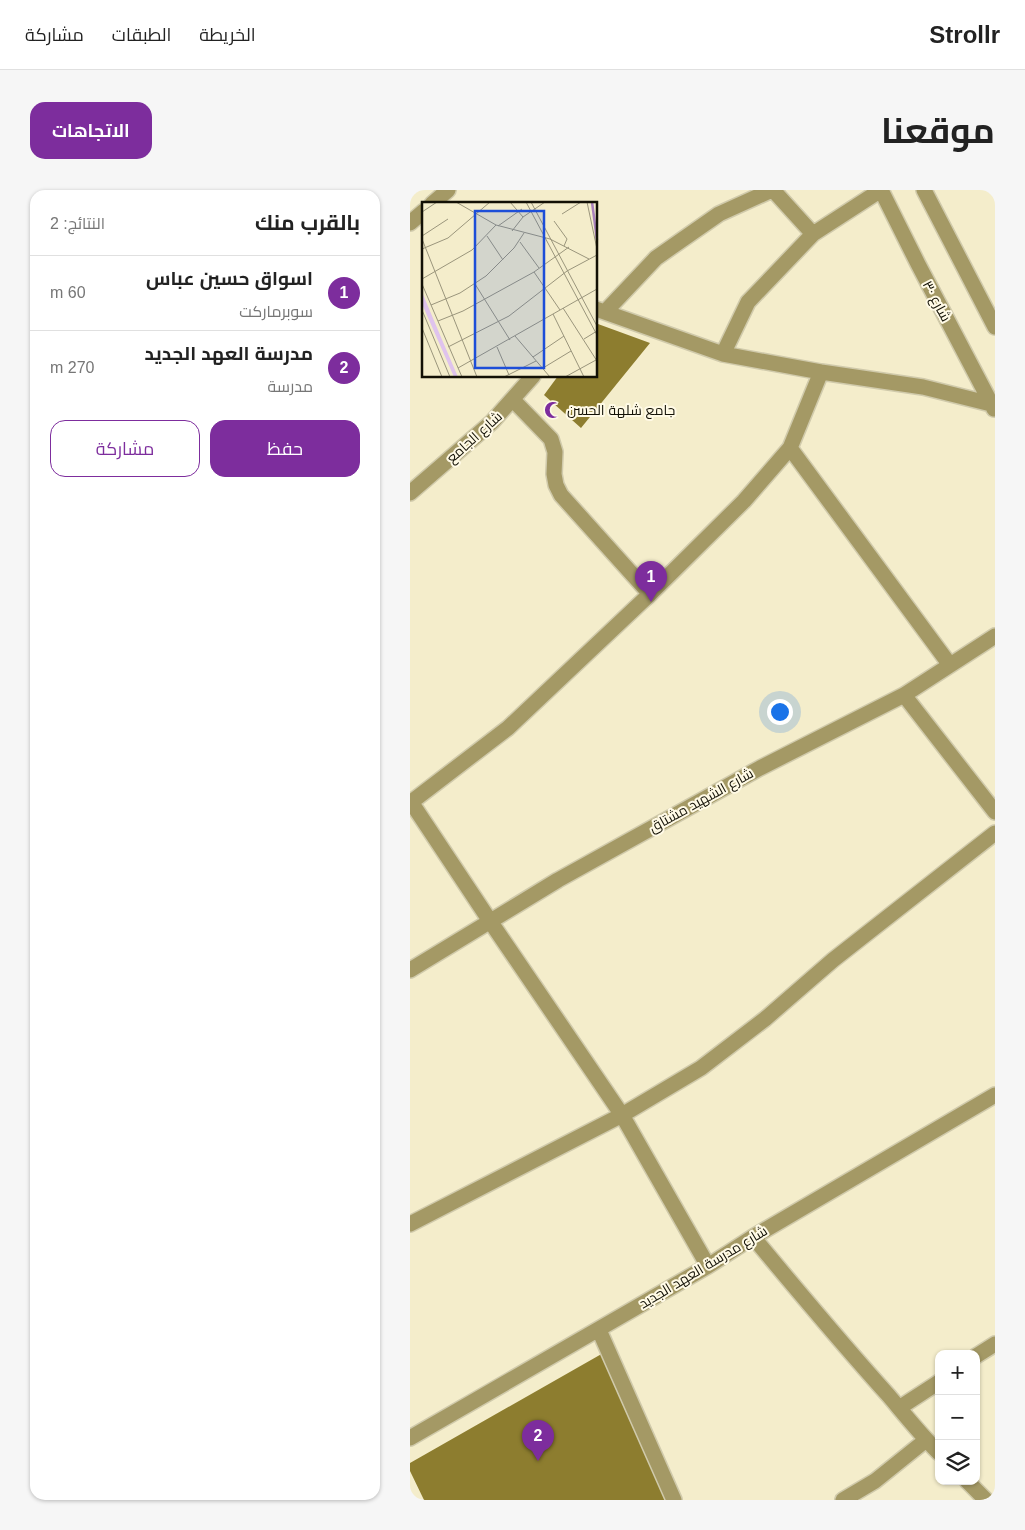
<!DOCTYPE html>
<html lang="ar">
<head>
<meta charset="utf-8">
<style>
  :root { --surface:#fff; --page:#f6f6f6; --text:#222; --muted:#767676; --line:#e0e0e0; --accent:#7d2d9d }
  body { margin:0; font-family:Arial,Cairo,sans-serif; background:var(--page); color:var(--text); direction:rtl }
  .controls { position:absolute; right:15px; bottom:15px; display:grid; overflow:hidden; border-radius:10px; box-shadow:0 1px 4px #0004 }
  .controls button { width:45px; height:45px; display:grid; place-items:center; padding:0; border:0; border-bottom:1px solid var(--line); background:var(--surface); color:var(--text); font:25px sans-serif }
  .you { position:absolute; left:369px; top:521px; width:18px; height:18px; margin:-12px; border:4px solid #fff; border-radius:50%; background:#1a73e8; box-shadow:0 0 0 8px #1a73e833 }
  .badge { display:grid; place-items:center; width:32px; height:32px; border-radius:50%; background:var(--accent); color:#fff; font-size:16px; font-weight:700 }
  .pin { position:absolute; translate:-50% -41px; filter:drop-shadow(0 1px 2px #0008) }
  .pin::after { content:''; position:absolute; top:26px; width:18px; height:15px; background:inherit; clip-path:polygon(0 0,100% 0,50% 100%) }
  .list { margin:0; padding:0; list-style:none }
  h2 { display:flex; justify-content:space-between; align-items:center; height:65px; margin:0; padding:0 20px; font-size:21px }
  h2 small { font-size:16px; font-weight:400; color:var(--muted) }
  .list li { display:grid; grid-template-columns:32px 1fr auto; gap:15px; align-items:center; box-sizing:border-box; height:75px; padding:0 20px; border-top:1px solid var(--line) }
  .list b { display:block; font-size:19px; white-space:nowrap }
  .list p { margin:0; font-size:16px; white-space:nowrap; color:var(--muted) }
  .list em { font-size:16px; font-style:normal; color:var(--muted) }
  .actions { display:flex; gap:10px; padding:15px 20px }
  .actions a { flex:1; padding:11px 0; border:1px solid var(--accent); border-radius:15px; text-align:center; font-size:18px; color:var(--accent) }
  .actions .main { background:var(--accent); color:#fff }
  .icon { flex:none; width:28px; height:28px; fill:none; stroke:currentColor; stroke-width:2; stroke-linecap:round; stroke-linejoin:round }
  .map { position:relative; flex:none; width:585px; height:1310px; overflow:hidden; direction:ltr; border-radius:15px }
  header { display:flex; align-items:center; gap:30px; box-sizing:border-box; height:70px; padding:0 25px; background:var(--surface); border-bottom:1px solid var(--line) }
  header strong { font-size:24px }
  nav { display:flex; gap:28px; margin-inline-start:auto; font-size:18px }
  .intro { display:flex; align-items:center; justify-content:space-between; box-sizing:border-box; height:120px; padding:0 30px }
  h1 { margin:0; font-size:35px }
  .button { padding:12px 22px; border-radius:15px; background:var(--accent); color:#fff; font-size:18px; font-weight:700 }
  main { display:flex; gap:30px; padding:0 30px }
  aside { flex:1; background:var(--surface); border-radius:15px; box-shadow:0 1px 4px #0004 }
  .map>svg:first-child { display:block }
</style>
</head>
<body>
<header>
<strong>Strollr</strong>
<nav><a>الخريطة</a><a>الطبقات</a><a>مشاركة</a></nav>
</header>
<div class="intro"><h1>موقعنا</h1><a class="button">الاتجاهات</a></div>
<main>
<div class="map">
<svg width="585" height="1310" viewBox="0 0 585 1310">
  <rect width="100%" height="100%" fill="#f4edcb"/>
  <path fill="#8d7d2f" d="M 188,134 L 240,153 L 171,238 L 134,205 L 148,186 L 186,186 L 186,137 Z
    M 195,1162 L 258,1308 L 254,1310 L 14,1310 L 0,1281 L 0,1273 Z"/>
  <g fill="none" stroke-linecap="round" stroke-linejoin="round">
    <g stroke="#d0caab" stroke-width="18">
      <path id="minor" d="M 363,0 L 403,44
        M 471,0 L 508,74 L 584,219
        M 514,0 L 585,137
        M 22,14 L 38,0
        M 0,33 L 14,21
        M 186,119 L 313,164 L 411,182 L 513,197 L 585,215
        M 195,122 L 246,68 L 309,24 L 362,0
        M 313,164 L 338,112 L 403,44 L 471,0
        M 103,210 L 141,249 L 145,262 L 144,284 L 146,295 L 151,305 L 240,404
        M 380,258 L 540,475
        M 0,303 L 82,232 L 123,186
        M 494,505 L 585,622
        M 1,612 L 80,731 L 212,925 L 298,1076
        M 0,613 L 98,538 L 240,404 L 334,311 L 380,258 L 411,182
        M 0,780 L 148,690 L 350,578 L 494,505 L 585,446
        M 0,1034 L 212,925 L 291,878 L 355,829 L 423,770 L 585,643
        M 343,1047 C 387,1100 432,1154 479,1206 C 495,1225 511,1245 529,1263
        M 189,1140 L 264,1310
        M 566,1166 L 585,1154
        M 489,1218 L 529,1192
        M 0,1248 L 298,1076 L 343,1047 L 585,905
        M 557,1291 L 576,1310
        M 433,1310 L 465,1291 L 516,1250"/>
    </g>
    <use href="#minor" stroke="#a49965" stroke-width="15"/>
  </g>
  <defs>
    <g id="mosque-bare" transform="scale(1.35)"><path d="M3.5-4.9A6 6 0 1 0 3.5 4.9A5 5 0 1 1 3.5-4.9Z" fill="#7d2d9d" stroke="#fffae6" stroke-width="2.5" paint-order="stroke"/></g>
  </defs>
  <g fill-rule="evenodd">
    <use href="#mosque-bare" x="143" y="220"/>
  </g>
  <g text-anchor="middle" stroke-width="4" stroke-linejoin="round" paint-order="stroke">
    <g font-size="14" fill="#121005" stroke="#fffae6">
      <text transform="translate(527 111) rotate(62)" y="5">شارع ٣٠</text>
      <text transform="translate(64 247) rotate(-42)" y="5">شارع الجامع</text>
      <text transform="translate(291 610) rotate(-29)" y="5">شارع الشهيد مشتاق</text>
      <text transform="translate(293 1077) rotate(-31)" y="5">شارع مدرسة العهد الجديد</text>
    </g>
    <g font-size="14" fill="#121005" stroke="#fffae6" text-anchor="start">
      <text x="157" y="225">جامع شلهة الحسن</text>
    </g>
  </g>
  <g transform="translate(12 12)">
    <rect width="175" height="175" fill="#f4edcb"/>
    <path d="M 0,90 L 21,140 L 36,175 L 32,175 L 0,102 Z" fill="#dfc3ed"/>
    <path fill="none" stroke="#aa81bd" stroke-width="2.5" d="M 170,0 L 175,38"/>
    <path fill="none" stroke="#9a957c" stroke-width="1" d="M 34,0 L 74,23 L 128,37 L 167,57M 88,0 L 101,15M 104,0 L 175,133M 109,0 L 175,124M 165,0 L 175,47M 0,10 L 15,0M 140,12 L 159,0M 132,19 L 145,37 L 142,44M 76,24 L 100,7M 90,29 L 101,15 L 123,0M 0,34 L 26,17M 65,34 L 81,58M 0,37 L 55,175M 98,40 L 117,66M 0,47 L 26,36 L 68,0M 112,70 L 138,108M 0,77 L 50,48 L 74,23M 0,82 L 40,175M 53,82 L 88,138M 9,103 L 38,91 L 64,74 L 92,46 L 102,31M 141,106 L 175,159M 0,108 L 28,175M 131,112 L 162,175M 16,119 L 41,109 L 112,70 L 147,45M 0,126 L 20,175M 93,134 L 128,175M 162,137 L 175,129M 26,145 L 87,114 L 145,69 L 175,53M 75,145 L 87,173M 111,155 L 142,134M 36,166 L 175,87M 121,166 L 149,149M 82,175 L 114,159M 143,175 L 174,158"/>
    <path fill="#1d4ed8" fill-opacity="0.15" stroke="#1d4ed8" stroke-width="2.5" d="M 53,9 L 122,9 L 122,166 L 53,166 Z"/>
    <rect width="175" height="175" fill="none" stroke="#121005" stroke-width="2.5"/>
  </g>
</svg>
<div class="controls">
<button>+</button>
<button>−</button>
<button><svg class="icon" aria-label="layers" viewBox="0 0 24 24"><path d="M12 4l9 5-9 5-9-5zM3 14l9 5 9-5"/></svg></button>
</div>
<div class="you"></div>
<div class="pin badge" style="left:241px;top:412px">1</div>
<div class="pin badge" style="left:128px;top:1271px">2</div>
</div>
<aside>
<h2>بالقرب منك<small>النتائج: 2</small></h2>
<ul class="list">
<li><span class="badge">1</span><div><b>اسواق حسين عباس</b><p>سوبرماركت</p></div><em>60 m</em></li>
<li><span class="badge">2</span><div><b>مدرسة العهد الجديد</b><p>مدرسة</p></div><em>270 m</em></li>
</ul>
<div class="actions"><a class="main">حفظ</a><a>مشاركة</a></div>
</aside>
</main>
</body>
</html>
